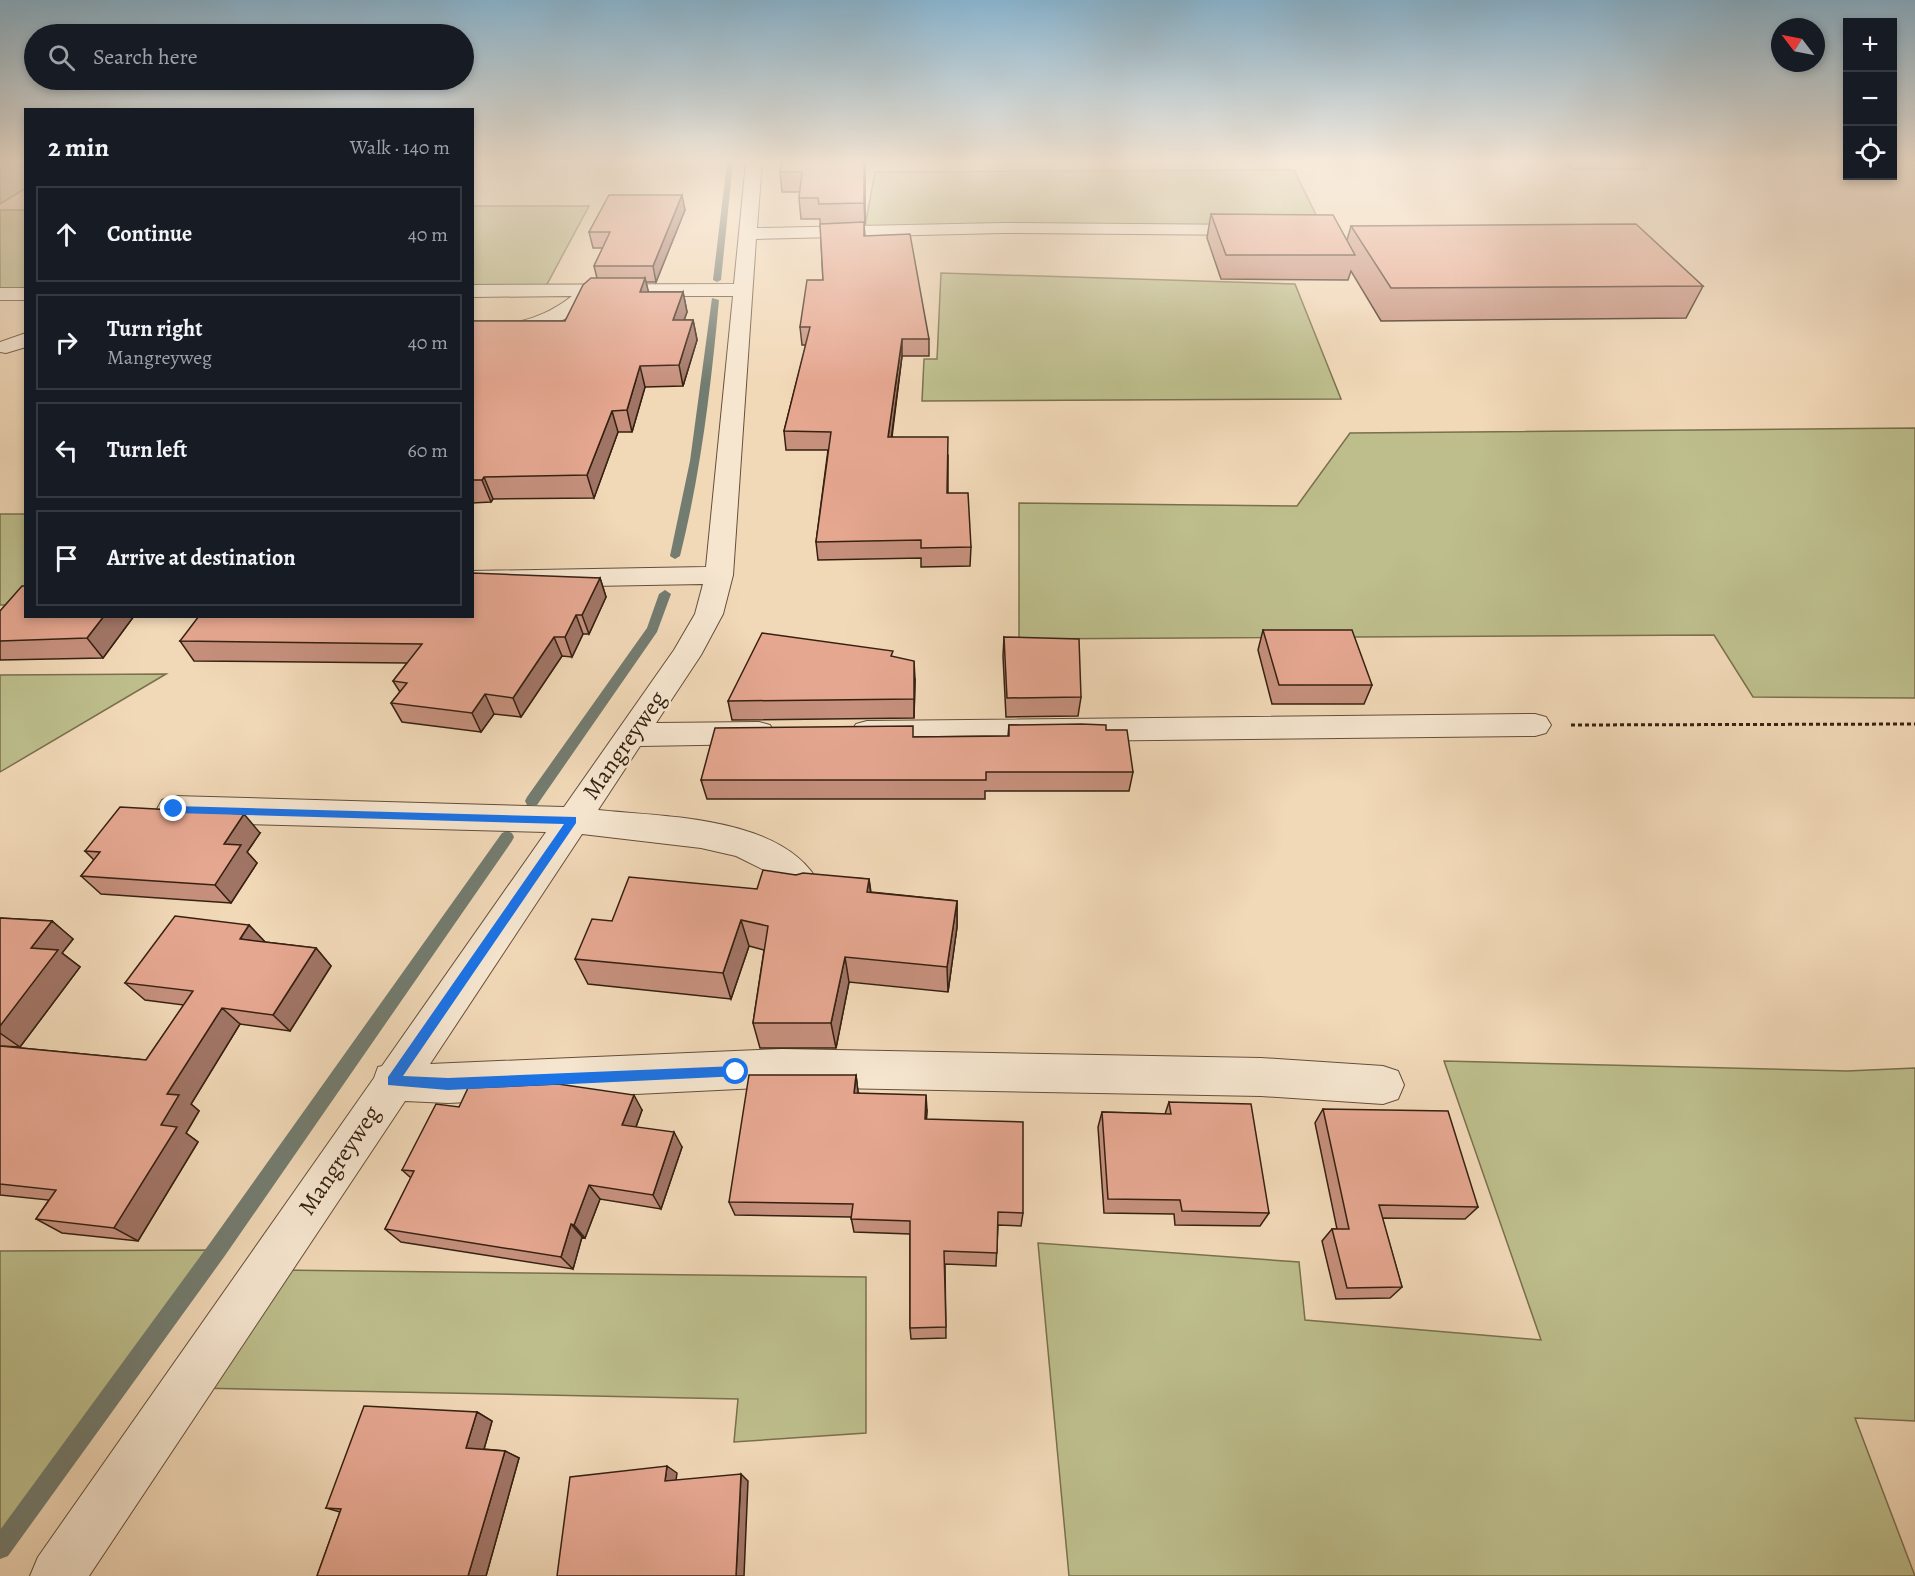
<!DOCTYPE html>
<html lang="en">
<head>
<meta charset="utf-8">
<style>
  :root { --surface:#171b24; --page:#242831; --text:#f1f3f6; --muted:#9ea1a6; --line:#363941 }
  body { margin:0; font-family:Alegreya,serif; background:var(--page); color:var(--text) }
  .controls { position:absolute; right:18px; top:18px; display:grid; overflow:hidden; border-radius:0px; box-shadow:0 3px 9px #0003 }
  .controls button { width:54px; height:54px; display:grid; place-items:center; padding:0; border:0; border-bottom:2px solid var(--line); background:var(--surface); color:var(--text); font:30px sans-serif }
  .compass { position:absolute; left:1771px; top:18px; width:54px; height:54px; border-radius:50%; background:var(--surface); box-shadow:0 3px 9px #0003; rotate:302deg }
  .stop { position:absolute; width:18px; height:18px; margin:-14px; border:4px solid #1a73e8; border-radius:50%; background:#fff }
  .stop.end { background:#1a73e8; border-color:#fff; box-shadow:0 2px 6px #0008 }
  .list { margin:0; padding:0; list-style:none }
  h2 { display:flex; justify-content:space-between; align-items:center; height:78px; margin:0; padding:0 24px; font-size:26px }
  h2 small { font-size:20px; font-weight:400; color:var(--muted) }
  .list li { display:grid; grid-template-columns:39px 1fr auto; gap:18px; align-items:center; box-sizing:border-box; height:96px; margin:0 12px 12px; padding:0 12px; border:2px solid var(--line); border-radius:0px }
  .list b { display:block; font-size:22px; white-space:nowrap }
  .list p { margin:0; font-size:20px; white-space:nowrap; color:var(--muted) }
  .list em { font-size:20px; font-style:normal; color:var(--muted) }
  .icon { flex:none; width:33px; height:33px; fill:none; stroke:currentColor; stroke-width:2; stroke-linecap:round; stroke-linejoin:round }
  .map { position:relative; flex:none; width:1915px; height:1576px; overflow:hidden }
  .search { position:absolute; background:var(--surface); box-shadow:0 3px 9px #0003; left:24px; top:24px; width:450px; height:66px; display:flex; align-items:center; gap:15px; box-sizing:border-box; padding:0 21px; border-radius:33px; color:var(--muted); font-size:22px }
  .panel { position:absolute; background:var(--surface); box-shadow:0 3px 9px #0003; left:24px; top:108px; width:450px; height:510px; border-radius:0px }
  .map>svg:first-child { display:block }
</style>
</head>
<body>
<div class="map">
<svg width="1915" height="1576" viewBox="0 0 1915 1576">
  <rect width="100%" height="100%" fill="#f1d8b7"/>
  <filter id="stains"><feTurbulence type="fractalNoise" baseFrequency=".00333" numOctaves="4"/><feColorMatrix values="0 0 0 0 .2 0 0 0 0 .09 0 0 0 0 .02 0 0 0 .5 -.17"/></filter>
  <radialGradient id="worn" r=".72"><stop offset=".6" stop-color="#630" stop-opacity="0"/><stop offset="1" stop-color="#630" stop-opacity=".3"/></radialGradient>
  <path fill="#bdbe8c" stroke="#7a704e" stroke-width="1.5" d="M 0,162 L 25,162 L 26,188 L 0,204 Z
    M 1564,162 L 1640,162 L 1647,169 L 1571,169 Z
    M 1294,170 L 1321,225 L 865,226 L 875,172 Z
    M 472,206 L 589,206 L 545,288 L 473,288 Z
    M 0,210 L 25,210 L 25,290 L 0,290 Z
    M 941,273 L 1295,284 L 1341,399 L 922,401 L 924,359 L 937,359 Z
    M 1915,428 L 1915,698 L 1753,697 L 1714,635 L 1019,639 L 1019,503 L 1297,506 L 1350,433 Z
    M 0,514 L 25,514 L 25,605 L 0,605 Z
    M 166,674 L 0,772 L 0,675 Z
    M 1444,1061 L 1847,1071 L 1915,1068 L 1915,1421 L 1855,1418 L 1915,1576 L 1069,1576 L 1038,1243 L 1299,1262 L 1305,1320 L 1541,1340 Z
    M 217,1250 L 0,1548 L 0,1251 Z
    M 276,1270 L 866,1277 L 866,1433 L 734,1442 L 738,1399 L 197,1388 Z"/>
  <g fill="none" stroke-linecap="round" stroke-linejoin="round">
    <path fill="#737c70" fill-rule="evenodd" d="M 727,162 L 733,162 L 721,280 L 717,282 L 713,280 Z
      M 712,298 L 719,300 C 711,386 701,472 680,556 L 675,559 L 670,556 L 690,461 Z
      M 665,590 L 671,594 L 657,632 L 537,805 L 527,805 L 525,801 L 527,797 L 647,628 L 659,594 Z
      M 507,831 L 512,833 L 514,837 L 512,841 L 224,1257 L 8,1556 L 0,1559 L 0,1530 L 210,1243 L 502,833 Z"/>
    <g stroke="#654f3a" stroke-width="2">
      <path id="minor" d="M 746,162 L 762,162 L 757,228 L 1003,223 L 1254,225 L 1263,230 L 1254,235 L 1003,233 L 756,239 L 733,575 L 723,614 L 701,655 L 656,723 L 759,722 L 770,725 L 775,733 L 770,741 L 759,744 L 640,746 L 598,810 C 665,817 785,816 820,885 L 815,895 L 802,900 L 789,895 L 768,872 L 736,856 L 701,848 L 582,834 L 430,1064 L 782,1049 L 1261,1058 L 1383,1066 L 1398,1071 L 1404,1085 L 1398,1099 L 1383,1104 L 1261,1096 L 782,1087 L 448,1103 L 405,1101 L 89,1576 L 30,1576 L 38,1557 L 374,1078 L 378,1067 L 382,1066 L 546,832 L 174,822 L 162,818 L 157,809 L 162,800 L 174,796 L 564,807 L 674,650 L 695,614 L 703,584 L 472,588 L 472,571 L 706,567 L 733,296 L 595,296 L 573,315 L 543,329 L 503,337 L 472,336 L 472,324 C 509,328 543,319 572,296 L 472,297 L 472,285 L 734,284 Z
        M 0,288 L 26,288 L 26,300 L 0,300 Z
        M 26,333 L 26,347 L 6,353 L 0,352 L 0,342 Z
        M 1535,714 L 1546,717 L 1551,725 L 1546,733 L 1535,736 L 867,743 L 856,740 L 851,732 L 856,724 L 867,721 Z"/>
    </g>
    <path stroke="#362111" stroke-width="3" stroke-dasharray="4 3" stroke-linecap="butt" d="M 1571,725 L 1915,724"/>
    <use href="#minor" fill="#f6e6d0" fill-rule="evenodd"/>
  </g>
  <path fill="#c6907d" stroke="#362111" stroke-width="1.5" d="M 865,162 L 865,224 L 864,224 L 865,236 L 929,339 L 929,356 L 902,356 L 892,437 L 948,455 L 948,493 L 971,547 L 970,566 L 921,567 L 921,558 L 818,560 L 816,542 L 828,450 L 786,450 L 784,431 L 806,345 L 802,345 L 800,327 L 823,280 L 820,219 L 801,219 L 799,198 L 800,192 L 782,192 L 780,172 Z
    M 685,210 L 656,282 L 646,282 L 648,292 L 683,292 L 687,312 L 684,320 L 693,320 L 697,340 L 683,386 L 645,387 L 632,432 L 618,432 L 594,498 L 493,499 L 491,502 L 472,503 L 472,321 L 565,321 L 597,278 L 594,266 L 603,248 L 593,248 L 589,232 Z
    M 1211,214 L 1347,240 L 1351,226 L 1703,286 L 1686,318 L 1381,321 L 1351,271 L 1348,280 L 1221,279 L 1207,238 Z
    M 600,578 L 606,597 L 589,634 L 583,634 L 572,657 L 562,656 L 521,717 L 494,714 L 481,732 L 402,722 L 391,703 L 400,692 L 393,681 L 407,663 L 194,661 L 180,641 L 472,616 Z
    M 0,611 L 26,616 L 134,616 L 103,658 L 0,660 Z
    M 1263,630 L 1372,685 L 1364,704 L 1272,704 L 1258,650 Z
    M 1004,637 L 1081,697 L 1078,716 L 1006,717 L 1003,656 Z
    M 893,657 L 915,679 L 914,718 L 732,720 L 728,701 Z
    M 1009,725 L 1106,730 L 1133,772 L 1129,791 L 985,791 L 985,799 L 707,799 L 701,780 L 914,737 L 1008,736 Z
    M 260,833 L 247,852 L 257,863 L 231,903 L 101,894 L 81,876 L 94,860 L 85,851 Z
    M 796,875 L 869,879 L 871,892 L 957,901 L 957,927 L 948,992 L 849,982 L 836,1048 L 760,1048 L 753,1023 L 764,950 L 749,946 L 731,999 L 588,984 L 575,959 L 612,921 L 757,889 Z
    M 0,918 L 52,921 L 73,939 L 62,953 L 80,967 L 20,1047 L 0,1046 Z
    M 249,925 L 265,942 L 316,948 L 331,966 L 290,1031 L 240,1024 L 191,1104 L 199,1111 L 186,1133 L 198,1142 L 138,1241 L 62,1233 L 36,1219 L 49,1200 L 0,1195 L 0,1046 L 146,1060 L 184,1005 L 145,1000 L 125,983 Z
    M 856,1075 L 858,1093 L 927,1110 L 926,1119 L 1023,1213 L 1021,1226 L 998,1225 L 996,1266 L 945,1264 L 946,1338 L 911,1339 L 910,1328 L 910,1234 L 854,1232 L 851,1217 L 735,1215 L 729,1202 Z
    M 1169,1102 L 1269,1213 L 1260,1226 L 1175,1225 L 1174,1214 L 1104,1213 L 1098,1127 L 1102,1112 L 1165,1114 Z
    M 459,1107 L 642,1110 L 636,1127 L 682,1147 L 661,1209 L 600,1199 L 585,1238 L 582,1237 L 573,1269 L 401,1242 L 385,1229 L 411,1178 L 402,1170 Z
    M 1323,1109 L 1478,1207 L 1465,1219 L 1382,1218 L 1402,1287 L 1390,1298 L 1336,1299 L 1322,1241 L 1332,1229 L 1337,1229 L 1315,1123 Z
    M 477,1412 L 492,1421 L 484,1449 L 505,1451 L 519,1458 L 486,1576 L 317,1576 L 340,1512 L 326,1508 Z"/>
  <path fill="#a17566" stroke="#362111" stroke-width="1.5" d="M 864,162 L 865,162 L 865,224 L 864,203 Z
    M 682,195 L 685,210 L 656,282 L 653,266 Z
    M 645,278 L 650,298 L 640,292 Z
    M 683,292 L 687,312 L 677,340 L 673,320 Z
    M 693,320 L 697,340 L 683,386 L 679,365 Z
    M 902,339 L 902,356 L 889,455 L 888,437 Z
    M 640,366 L 645,387 L 632,432 L 627,410 Z
    M 612,411 L 618,432 L 594,498 L 587,475 Z
    M 484,477 L 493,499 L 491,502 L 482,480 Z
    M 600,578 L 606,597 L 589,634 L 582,615 Z
    M 576,615 L 583,634 L 572,657 L 565,637 Z
    M 104,616 L 134,616 L 103,658 L 87,638 Z
    M 554,637 L 562,656 L 521,717 L 513,698 Z
    M 914,661 L 915,679 L 914,718 Z
    M 485,694 L 494,714 L 481,732 L 472,713 Z
    M 244,814 L 260,833 L 247,852 L 257,863 L 231,903 L 215,885 L 224,844 Z
    M 869,879 L 872,906 L 867,892 Z
    M 957,901 L 957,927 L 948,992 L 947,967 Z
    M 741,920 L 749,946 L 731,999 L 723,973 Z
    M 52,921 L 73,939 L 62,953 L 80,967 L 20,1047 L 0,1033 L 0,1026 L 31,948 Z
    M 249,925 L 266,943 L 240,939 Z
    M 316,948 L 331,966 L 290,1031 L 273,1015 Z
    M 845,957 L 849,982 L 836,1048 L 831,1023 Z
    M 222,1008 L 240,1024 L 191,1104 L 199,1111 L 186,1133 L 198,1142 L 138,1241 L 114,1228 L 161,1125 L 167,1094 Z
    M 856,1075 L 858,1091 L 857,1108 L 854,1093 Z
    M 634,1095 L 642,1110 L 631,1140 L 622,1125 Z
    M 926,1095 L 927,1110 L 926,1133 L 925,1119 Z
    M 674,1132 L 682,1147 L 661,1209 L 653,1195 Z
    M 589,1185 L 600,1199 L 585,1238 L 574,1225 Z
    M 571,1224 L 582,1237 L 573,1269 L 561,1257 Z
    M 477,1412 L 492,1421 L 482,1456 L 466,1448 Z
    M 505,1451 L 519,1458 L 486,1576 L 468,1576 Z
    M 667,1466 L 677,1473 L 675,1488 L 665,1481 Z
    M 741,1474 L 748,1481 L 744,1576 L 736,1576 Z"/>
  <path fill="#e6a791" stroke="#362111" stroke-width="1.5" d="M 782,162 L 864,162 L 864,203 L 819,204 L 818,198 L 799,198 L 802,172 L 780,172 Z
    M 609,195 L 682,195 L 653,266 L 594,266 L 610,232 L 589,232 Z
    M 1211,214 L 1333,215 L 1355,255 L 1226,255 Z
    M 864,222 L 864,236 L 910,234 L 929,339 L 902,339 L 888,437 L 948,437 L 947,493 L 968,493 L 971,547 L 921,548 L 921,540 L 816,542 L 831,432 L 784,431 L 810,327 L 800,327 L 807,280 L 823,280 L 820,224 Z
    M 1636,224 L 1703,286 L 1391,288 L 1351,226 Z
    M 591,278 L 645,278 L 640,292 L 683,292 L 673,320 L 693,320 L 679,365 L 640,366 L 627,410 L 612,411 L 587,475 L 484,477 L 482,480 L 472,480 L 472,321 L 565,321 L 583,285 Z
    M 472,573 L 600,578 L 582,615 L 576,615 L 565,637 L 554,637 L 513,698 L 485,694 L 472,713 L 391,703 L 407,683 L 393,681 L 422,644 L 180,641 L 199,616 L 472,616 Z
    M 22,586 L 26,586 L 26,616 L 104,616 L 87,638 L 0,641 L 0,611 Z
    M 1263,630 L 1352,630 L 1372,685 L 1279,685 Z
    M 762,633 L 893,651 L 891,656 L 914,661 L 914,699 L 728,701 Z
    M 1004,637 L 1079,639 L 1081,697 L 1007,698 Z
    M 1081,724 L 1106,725 L 1106,730 L 1127,730 L 1133,772 L 986,772 L 986,780 L 701,780 L 715,728 L 913,726 L 913,737 L 1009,736 L 1009,725 Z
    M 120,807 L 244,814 L 224,844 L 241,845 L 215,885 L 81,876 L 100,852 L 85,851 Z
    M 763,870 L 796,875 L 803,873 L 869,879 L 867,892 L 957,901 L 947,967 L 845,957 L 831,1023 L 753,1023 L 768,926 L 741,920 L 723,973 L 575,959 L 592,919 L 612,921 L 629,877 L 757,889 Z
    M 175,916 L 249,925 L 240,939 L 316,948 L 273,1015 L 222,1008 L 167,1094 L 179,1095 L 161,1125 L 177,1127 L 114,1228 L 36,1219 L 56,1190 L 0,1184 L 0,1046 L 146,1060 L 193,991 L 125,983 Z
    M 0,918 L 52,921 L 31,948 L 58,950 L 0,1026 Z
    M 749,1075 L 856,1075 L 854,1093 L 926,1095 L 925,1119 L 1023,1122 L 1023,1213 L 998,1212 L 997,1253 L 944,1251 L 946,1327 L 910,1328 L 910,1221 L 851,1219 L 853,1204 L 729,1202 Z
    M 558,1084 L 634,1095 L 622,1125 L 674,1132 L 653,1195 L 589,1185 L 574,1225 L 571,1224 L 561,1257 L 385,1229 L 414,1171 L 402,1170 L 436,1104 L 459,1107 L 468,1088 Z
    M 1169,1102 L 1251,1104 L 1269,1213 L 1182,1211 L 1180,1200 L 1108,1199 L 1102,1112 L 1171,1114 Z
    M 1323,1109 L 1448,1111 L 1478,1207 L 1379,1205 L 1402,1287 L 1347,1288 L 1332,1229 L 1349,1229 Z
    M 364,1406 L 477,1412 L 466,1448 L 505,1451 L 468,1576 L 317,1576 L 341,1509 L 326,1508 Z
    M 667,1466 L 665,1481 L 741,1474 L 736,1576 L 557,1576 L 570,1477 Z"/>
  <linearGradient id="sky" x2="0" y2="1"><stop stop-color="#89b6d2"/><stop offset="0.42" stop-color="#f9eddf"/><stop offset="1" stop-color="#f9eddf" stop-opacity="0"/></linearGradient>
  <rect width="1915" height="383" fill="url(#sky)"/>
  <path fill="#1a73e8" d="M 174,806 L 576,817 L 576,823 L 403,1076 L 448,1078 L 736,1066 L 740,1068 L 740,1076 L 448,1090 L 388,1085 L 388,1077 L 564,824 L 174,813 L 169,809 Z"/>
  <g text-anchor="middle" stroke-width="5" stroke-linejoin="round" paint-order="stroke">
    <g font-size="24" fill="#362111" stroke="#f6e6d0">
      <text transform="translate(624 745) rotate(-55)" y="8">Mangreyweg</text>
      <text transform="translate(339 1160) rotate(-56)" y="8">Mangreyweg</text>
    </g>
  </g>
  <rect width="100%" height="100%" filter="url(#stains)"/>
  <rect width="100%" height="100%" fill="url(#worn)"/>
</svg>
<div class="controls">
<button>+</button>
<button>−</button>
<button><svg class="icon" aria-label="locate" viewBox="0 0 24 24"><circle cx="12" cy="12" r="6"/><path d="M12 2v4M12 18v4M2 12h4M18 12h4"/></svg></button>
</div>
<svg class="compass" viewBox="-18 -18 36 36"><path d="M0-13l5 13h-10z" fill="#e53935"/><path d="M0 13l5-13h-10z" fill="#9ea1a6"/></svg>
<div class="stop" style="left:736px;top:1072px"></div>
<div class="stop end" style="left:174px;top:809px"></div>
<div class="search"><svg class="icon" aria-label="search" viewBox="0 0 24 24"><circle cx="10" cy="10" r="6"/><path d="M15 15l6 6"/></svg>Search here</div>
<section class="panel">
<h2>2 min<small>Walk · 140 m</small></h2>
<ul class="list">
<li><svg class="icon" aria-label="ahead" viewBox="0 0 24 24"><path d="M12 20V5M6 11l6-6 6 6"/></svg><div><b>Continue</b></div><em>40 m</em></li>
<li><svg class="icon" aria-label="right" viewBox="0 0 24 24"><path d="M7 20v-9h11M14 6l5 5-5 5"/></svg><div><b>Turn right</b><p>Mangreyweg</p></div><em>40 m</em></li>
<li><svg class="icon" aria-label="left" viewBox="0 0 24 24"><path d="M17 20v-9H6M10 6l-5 5 5 5"/></svg><div><b>Turn left</b></div><em>60 m</em></li>
<li><svg class="icon" aria-label="arrive" viewBox="0 0 24 24"><path d="M6 21V4h12l-3 4 3 4H6"/></svg><div><b>Arrive at destination</b></div></li>
</ul>
</section>
</div>
</body>
</html>
